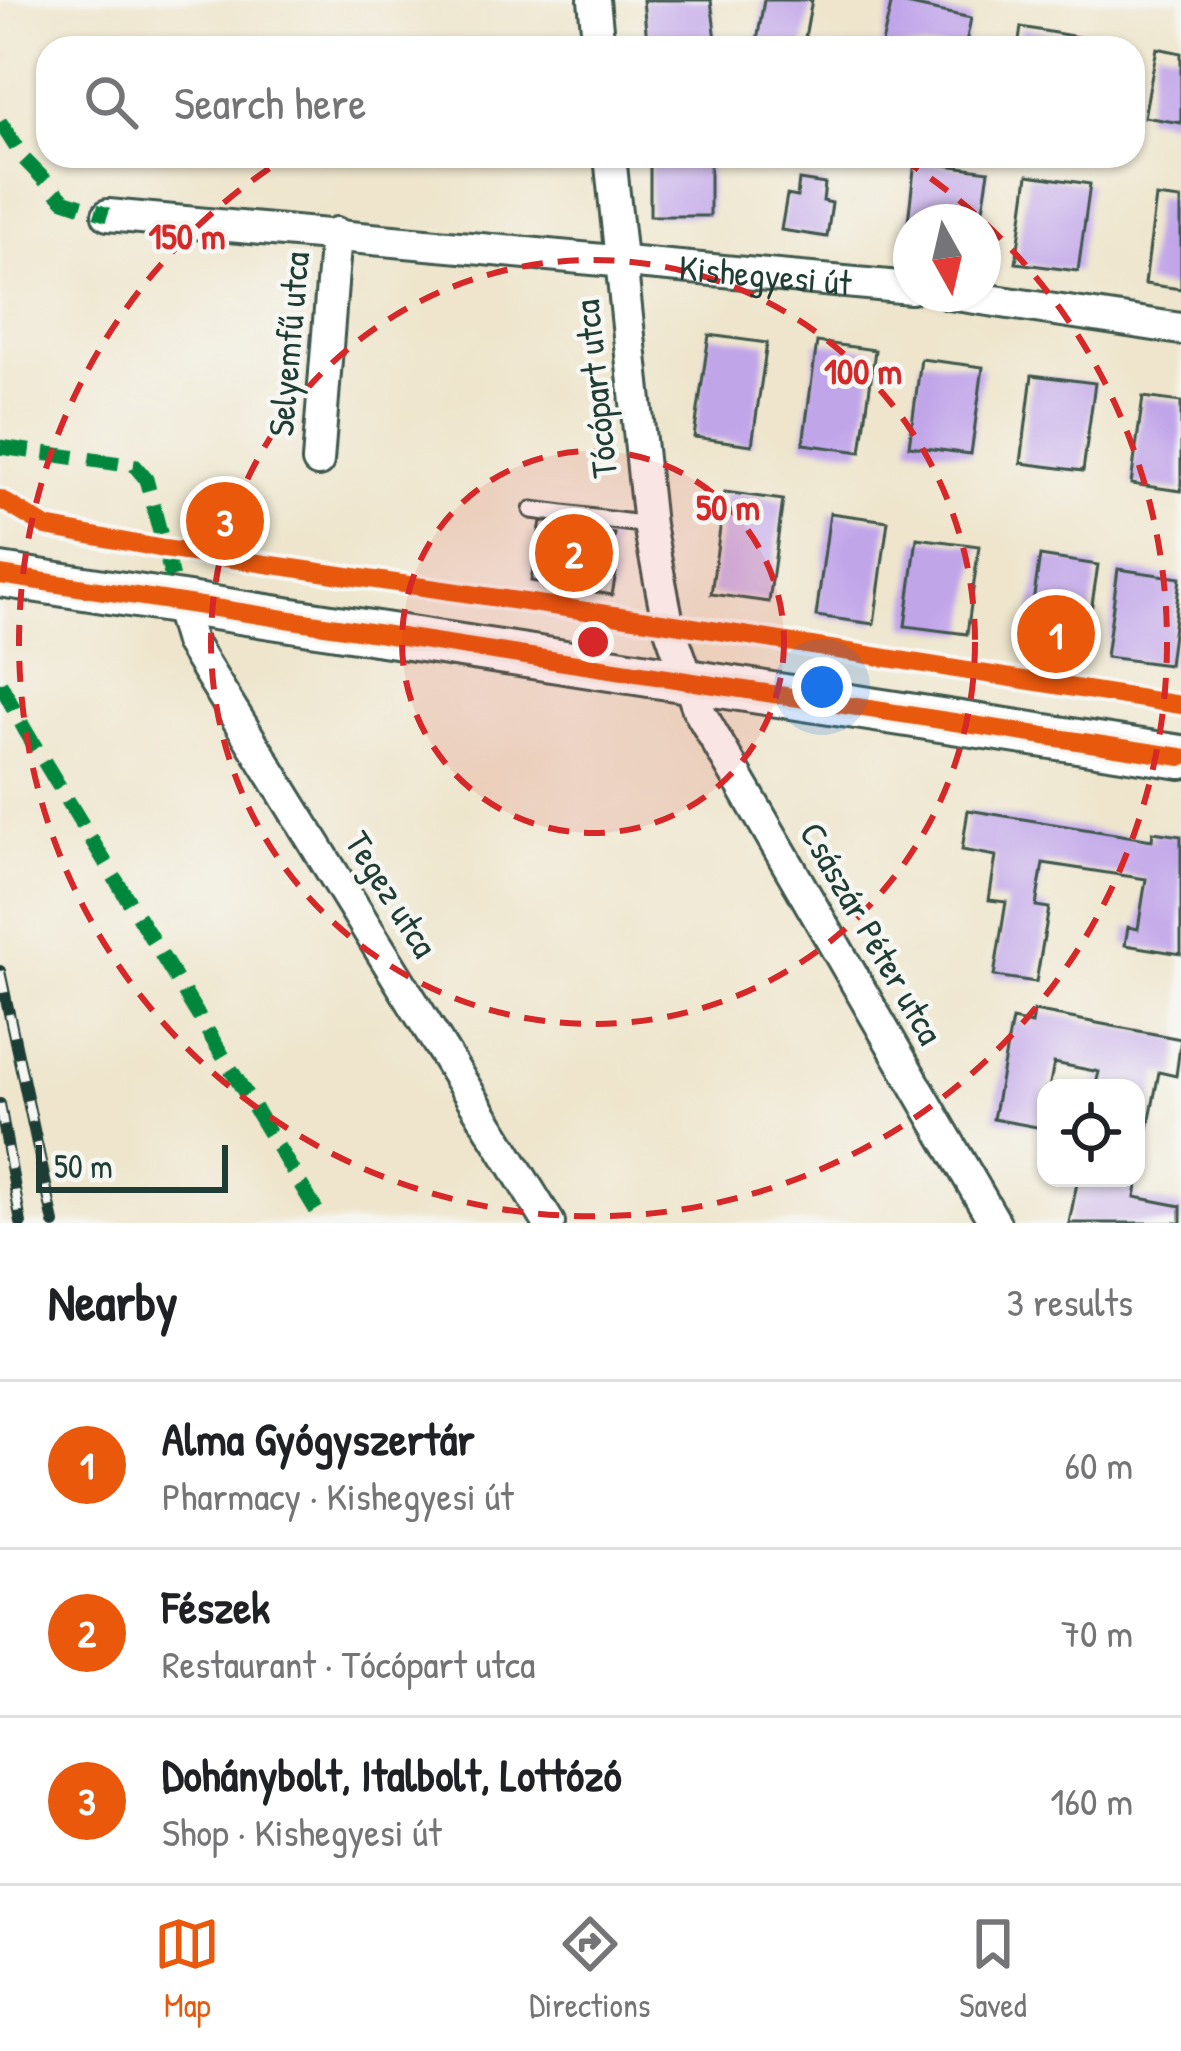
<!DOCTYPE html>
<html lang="en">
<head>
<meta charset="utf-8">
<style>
  :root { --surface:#fff; --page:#f2f2f2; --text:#202124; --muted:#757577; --line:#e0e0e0; --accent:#ea580c }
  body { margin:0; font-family:"Patrick Hand",sans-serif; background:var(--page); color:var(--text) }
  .controls { position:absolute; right:36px; bottom:36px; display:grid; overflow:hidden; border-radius:24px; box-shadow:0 3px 9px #0004 }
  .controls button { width:108px; height:108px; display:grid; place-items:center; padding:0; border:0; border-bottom:3px solid var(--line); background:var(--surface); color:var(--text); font:60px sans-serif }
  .compass { position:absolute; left:893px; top:204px; width:108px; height:108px; border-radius:50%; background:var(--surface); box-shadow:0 3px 9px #0004; rotate:172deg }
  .scale { position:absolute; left:36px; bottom:30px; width:192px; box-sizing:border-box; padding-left:12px; border:6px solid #1f3d34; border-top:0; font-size:33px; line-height:42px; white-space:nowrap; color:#1f3d34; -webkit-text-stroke:9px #f6f6f2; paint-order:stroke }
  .you { position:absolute; left:822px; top:687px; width:42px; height:42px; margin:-30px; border:9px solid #fff; border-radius:50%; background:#1a73e8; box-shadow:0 0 0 18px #1a73e833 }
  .badge { display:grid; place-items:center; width:78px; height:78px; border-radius:50%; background:var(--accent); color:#fff; font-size:39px; font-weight:700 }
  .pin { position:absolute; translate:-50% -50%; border:6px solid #fff; box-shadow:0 3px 12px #0006 }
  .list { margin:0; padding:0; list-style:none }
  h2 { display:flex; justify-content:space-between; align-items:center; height:156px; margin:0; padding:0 48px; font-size:51px }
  h2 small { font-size:39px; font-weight:400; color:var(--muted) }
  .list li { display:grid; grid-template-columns:78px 1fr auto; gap:36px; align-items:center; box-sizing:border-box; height:168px; padding:0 48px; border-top:3px solid var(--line) }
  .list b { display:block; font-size:45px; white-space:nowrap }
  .list p { margin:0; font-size:39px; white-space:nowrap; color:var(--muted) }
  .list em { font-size:39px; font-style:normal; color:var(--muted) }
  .icon { flex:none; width:66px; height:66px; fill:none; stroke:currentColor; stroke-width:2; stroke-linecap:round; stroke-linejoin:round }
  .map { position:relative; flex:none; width:1181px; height:1223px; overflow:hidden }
  .search { position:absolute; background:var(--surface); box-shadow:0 3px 9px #0004; left:36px; right:36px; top:36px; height:132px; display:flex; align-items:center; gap:30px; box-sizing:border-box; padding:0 42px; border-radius:36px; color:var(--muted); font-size:45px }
  .sheet { height:660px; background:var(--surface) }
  nav { display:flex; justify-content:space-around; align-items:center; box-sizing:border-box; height:168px; border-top:3px solid var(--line); background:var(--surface); font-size:33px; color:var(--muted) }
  nav a { display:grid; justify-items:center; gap:6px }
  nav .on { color:var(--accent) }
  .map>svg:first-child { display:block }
</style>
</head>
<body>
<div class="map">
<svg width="1181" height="1223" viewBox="0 0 1181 1223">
  <rect width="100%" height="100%" fill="#f6f6f2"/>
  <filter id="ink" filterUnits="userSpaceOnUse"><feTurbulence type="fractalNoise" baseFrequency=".00833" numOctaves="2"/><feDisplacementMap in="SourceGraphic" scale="24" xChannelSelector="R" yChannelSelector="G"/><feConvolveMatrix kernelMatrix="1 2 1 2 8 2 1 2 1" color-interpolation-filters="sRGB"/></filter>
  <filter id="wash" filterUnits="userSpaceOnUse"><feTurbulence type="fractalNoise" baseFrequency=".004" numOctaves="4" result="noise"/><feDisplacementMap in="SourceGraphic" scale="48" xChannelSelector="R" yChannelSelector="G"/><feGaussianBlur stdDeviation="2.7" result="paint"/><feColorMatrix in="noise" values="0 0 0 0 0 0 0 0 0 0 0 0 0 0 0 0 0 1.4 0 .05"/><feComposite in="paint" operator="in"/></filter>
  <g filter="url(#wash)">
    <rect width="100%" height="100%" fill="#eee5cc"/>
    <g id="blocks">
      <path fill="#c1a5e9" d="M 643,0 L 711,0 L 717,48 L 672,48 L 671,38 L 647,41 Z
        M 764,0 L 812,0 L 803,48 L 756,47 Z
        M 892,1 L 971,18 L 965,48 L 881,48 Z
        M 1021,27 L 1101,41 L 1100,48 L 1018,48 Z
        M 1157,48 L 1181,53 L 1181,123 L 1144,117 Z
        M 650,156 L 710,156 L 710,216 L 650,216 Z
        M 915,161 L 989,171 L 981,222 L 908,222 Z
        M 1028,175 L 1090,184 L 1078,271 L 1016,263 Z
        M 799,180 L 825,184 L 823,201 L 832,203 L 827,237 L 781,230 L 787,195 L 797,197 Z
        M 1156,197 L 1181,200 L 1181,289 L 1145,284 Z
        M 709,335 L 767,343 L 752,445 L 694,437 Z
        M 817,342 L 875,350 L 861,452 L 803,444 Z
        M 921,359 L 983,367 L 971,454 L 909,446 Z
        M 1032,375 L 1095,383 L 1083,471 L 1021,463 Z
        M 1143,397 L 1181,402 L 1181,491 L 1131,484 Z
        M 725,492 L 783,500 L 769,602 L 711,594 Z
        M 230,495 L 256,498 L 252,536 L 195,529 L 197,510 L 228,513 Z
        M 830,513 L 888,521 L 874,624 L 816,616 Z
        M 541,521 L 615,534 L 608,572 L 616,573 L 612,595 L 531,581 Z
        M 917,538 L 979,546 L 967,634 L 905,626 Z
        M 1040,556 L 1098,565 L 1085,650 L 1027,641 Z
        M 1118,569 L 1180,578 L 1169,665 L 1106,657 Z
        M 968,810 L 1152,840 L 1153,832 L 1181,836 L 1181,954 L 1125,945 L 1128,927 L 1138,929 L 1146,879 L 1043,863 L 1036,906 L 1049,908 L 1036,982 L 994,976 L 1006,902 L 989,900 L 996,856 L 962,850 Z
        M 1034,1011 L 1181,1039 L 1176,1076 L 1159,1072 L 1135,1197 L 1181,1206 L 1181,1223 L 1069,1223 L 1078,1178 L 1136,1178 L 1136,1088 L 1095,1088 L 1099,1072 L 1054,1063 L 1049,1088 L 1046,1088 L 1042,1128 L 993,1119 L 1012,1020 L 1032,1024 Z"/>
    </g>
  </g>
  <g filter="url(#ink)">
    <use href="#blocks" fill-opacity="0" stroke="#3e564b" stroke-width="3"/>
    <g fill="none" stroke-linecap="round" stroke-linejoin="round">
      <g stroke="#3e564b" stroke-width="21">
        <path id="lane" d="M 532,510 L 649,525"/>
      </g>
      <g stroke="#3e564b" stroke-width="36">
        <g id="street">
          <path d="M 594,0 L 599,48"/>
          <path d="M 610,156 L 649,525 L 668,623 L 698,709 L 995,1223"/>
          <path id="s1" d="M 108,215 L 911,288"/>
          <path d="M 949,294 L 1181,329"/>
          <path d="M 318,461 L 336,233"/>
          <path d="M 178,601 L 190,642 L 549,1223"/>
        </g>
      </g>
      <g stroke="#3e564b" stroke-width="48">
        <path id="secondary" d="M 0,575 L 1181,757"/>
      </g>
      <use href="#lane" stroke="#fff" stroke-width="15"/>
      <use href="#street" stroke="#fff" stroke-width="30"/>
      <use href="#secondary" stroke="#fff" stroke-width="42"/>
      <g stroke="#1f3d34" stroke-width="12">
        <path id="rail" d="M 0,971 L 54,1223
          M 0,1104 L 21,1223"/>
      </g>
      <use href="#rail" stroke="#f6f6f2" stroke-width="8" stroke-dasharray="22" stroke-linecap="butt"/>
      <path stroke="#00873e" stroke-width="15" stroke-dasharray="30 15" stroke-linecap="butt" d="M 0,122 L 23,158 L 64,200 L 108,215
        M 0,447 L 135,466 L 146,479 L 178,601
        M 0,683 L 25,730 L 324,1223"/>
      <g stroke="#f6f6f2" stroke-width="26">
        <path id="cycleway" d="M 0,499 L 46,527 L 164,549 L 668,623 L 1181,705
          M 0,575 L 1181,757"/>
      </g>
      <use href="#cycleway" stroke="#e8590c" stroke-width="18"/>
    </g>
  </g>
  <circle cx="593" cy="642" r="191" fill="#d62828" fill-opacity=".12"/>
  <g fill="none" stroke="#d62828" stroke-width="6" stroke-dasharray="21 15">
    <circle cx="593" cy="642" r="191"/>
    <circle cx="593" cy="642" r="382"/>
    <path d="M901 158A574 574 0 1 1 285 158"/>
  </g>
  <g text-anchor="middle" stroke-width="9" stroke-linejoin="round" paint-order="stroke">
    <g font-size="36" fill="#1f3d34" stroke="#f6f6f2">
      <text dy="13" stroke="none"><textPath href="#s1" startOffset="660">Kishegyesi út</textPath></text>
      <text transform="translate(288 344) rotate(-85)" y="13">Selyemfű utca</text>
      <text transform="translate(595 389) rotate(-96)" y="13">Tócópart utca</text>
      <text transform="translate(392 894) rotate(58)" y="13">Tegez utca</text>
      <text transform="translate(872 933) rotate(60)" y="13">Császár Péter utca</text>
    </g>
  </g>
  <circle cx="593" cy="642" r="18" fill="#d62828" stroke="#f6f6f2" stroke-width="6"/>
  <g font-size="36" text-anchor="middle" font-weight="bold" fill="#d62828" stroke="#f6f6f2" stroke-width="9" stroke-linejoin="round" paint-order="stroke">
    <text x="187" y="249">150 m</text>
    <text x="863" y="384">100 m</text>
    <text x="728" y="520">50 m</text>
  </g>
</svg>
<div class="controls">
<button><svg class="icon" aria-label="locate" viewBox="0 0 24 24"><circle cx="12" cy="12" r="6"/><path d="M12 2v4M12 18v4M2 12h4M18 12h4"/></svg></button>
</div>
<svg class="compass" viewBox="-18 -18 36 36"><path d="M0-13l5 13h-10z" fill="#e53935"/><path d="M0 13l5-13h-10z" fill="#757577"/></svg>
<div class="scale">50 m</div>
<div class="you"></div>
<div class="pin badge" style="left:1056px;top:634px">1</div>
<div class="pin badge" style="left:574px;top:553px">2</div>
<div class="pin badge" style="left:225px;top:521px">3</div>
<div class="search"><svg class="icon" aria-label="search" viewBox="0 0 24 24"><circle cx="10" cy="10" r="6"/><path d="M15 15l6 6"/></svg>Search here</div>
</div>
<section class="sheet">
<h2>Nearby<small>3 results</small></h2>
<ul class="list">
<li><span class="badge">1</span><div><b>Alma Gyógyszertár</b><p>Pharmacy · Kishegyesi út</p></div><em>60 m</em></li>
<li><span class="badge">2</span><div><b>Fészek</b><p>Restaurant · Tócópart utca</p></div><em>70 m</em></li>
<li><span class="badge">3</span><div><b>Dohánybolt, Italbolt, Lottózó</b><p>Shop · Kishegyesi út</p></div><em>160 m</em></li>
</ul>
</section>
<nav>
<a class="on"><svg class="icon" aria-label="map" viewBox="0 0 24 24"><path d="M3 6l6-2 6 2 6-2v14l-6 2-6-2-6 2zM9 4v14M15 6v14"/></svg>Map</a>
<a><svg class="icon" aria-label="directions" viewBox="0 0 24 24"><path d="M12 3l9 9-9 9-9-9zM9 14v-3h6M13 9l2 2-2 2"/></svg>Directions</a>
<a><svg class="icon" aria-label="saved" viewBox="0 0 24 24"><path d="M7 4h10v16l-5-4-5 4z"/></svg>Saved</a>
</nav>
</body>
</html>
